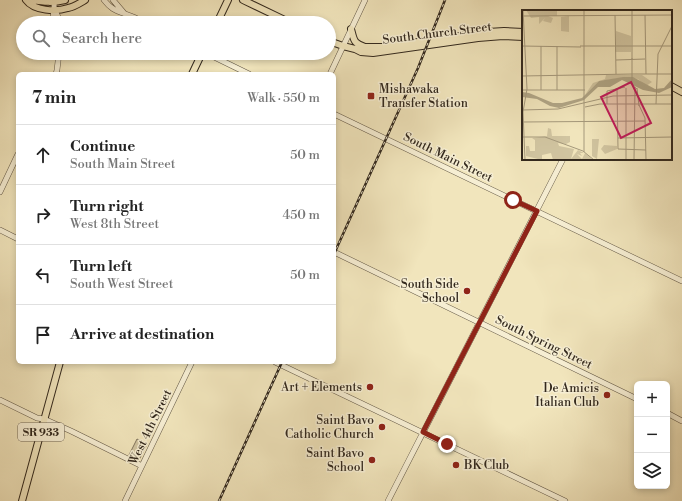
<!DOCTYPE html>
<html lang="en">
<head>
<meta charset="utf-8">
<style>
  :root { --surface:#fff; --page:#f2f2f2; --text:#222; --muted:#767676; --line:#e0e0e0 }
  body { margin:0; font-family:"Libre Bodoni",serif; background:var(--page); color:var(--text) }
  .controls { position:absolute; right:12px; bottom:12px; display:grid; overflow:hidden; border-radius:6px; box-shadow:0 2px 6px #0003 }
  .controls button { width:36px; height:36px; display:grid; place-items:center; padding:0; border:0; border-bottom:1px solid var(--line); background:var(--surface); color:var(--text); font:20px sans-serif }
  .stop { position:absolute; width:12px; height:12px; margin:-9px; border:3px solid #8f2418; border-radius:50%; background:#fff }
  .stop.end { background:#8f2418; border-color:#fff; box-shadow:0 1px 4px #0008 }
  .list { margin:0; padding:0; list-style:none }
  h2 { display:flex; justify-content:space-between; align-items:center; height:52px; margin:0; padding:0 16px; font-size:17px }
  h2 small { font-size:13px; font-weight:400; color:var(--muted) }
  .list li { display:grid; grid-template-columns:26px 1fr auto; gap:12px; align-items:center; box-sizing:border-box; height:60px; padding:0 16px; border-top:1px solid var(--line) }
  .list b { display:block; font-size:15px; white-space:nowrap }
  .list p { margin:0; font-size:13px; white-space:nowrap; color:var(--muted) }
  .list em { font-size:13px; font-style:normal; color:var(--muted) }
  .icon { flex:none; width:22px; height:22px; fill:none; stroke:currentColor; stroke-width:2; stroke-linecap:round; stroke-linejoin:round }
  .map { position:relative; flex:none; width:682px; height:501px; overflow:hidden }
  .search { position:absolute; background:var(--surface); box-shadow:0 2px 6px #0003; left:16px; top:16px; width:320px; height:44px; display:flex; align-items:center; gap:10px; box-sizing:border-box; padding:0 14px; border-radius:22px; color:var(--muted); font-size:15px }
  .panel { position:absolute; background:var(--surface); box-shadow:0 2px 6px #0003; left:16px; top:72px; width:320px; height:292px; border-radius:6px }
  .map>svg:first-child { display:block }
</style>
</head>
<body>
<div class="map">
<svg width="682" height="501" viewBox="0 0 682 501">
  <rect width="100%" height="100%" fill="#f1e5bc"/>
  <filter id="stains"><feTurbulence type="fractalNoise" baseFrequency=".005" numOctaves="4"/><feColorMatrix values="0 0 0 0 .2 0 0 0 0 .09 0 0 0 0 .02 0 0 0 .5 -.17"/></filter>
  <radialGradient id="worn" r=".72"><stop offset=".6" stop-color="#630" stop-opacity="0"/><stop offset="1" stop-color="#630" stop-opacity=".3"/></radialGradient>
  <path fill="#d1c5a1" stroke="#82765f" d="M 137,439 L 147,444 L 139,460 L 129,455 Z"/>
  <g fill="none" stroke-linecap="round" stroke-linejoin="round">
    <g stroke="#625745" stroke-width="6">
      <path id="minor" d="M 104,0 C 111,9 115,10 125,14 C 132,16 139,20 146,23
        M 113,0 L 124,13
        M 55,10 L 58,17 L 59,23
        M 53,23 C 52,16 55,10 54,2
        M 206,53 L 249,74
        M 56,74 L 57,70 L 59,53
        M 330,74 L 365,0
        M 334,114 L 682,281
        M 0,192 L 18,154
        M 0,230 L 18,239
        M 334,252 L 637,399
        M 275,362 L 565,501
        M 0,400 L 37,418 L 44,419 L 71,431 L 142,466
        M 667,413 L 682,421
        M 125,501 L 192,362
        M 388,501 L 563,159"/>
    </g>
    <g stroke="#32281d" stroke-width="8">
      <path id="major" d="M 26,0 C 34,11 56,12 68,8 C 74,7 80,3 85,0
        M 32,0 C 44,2 53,3 65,0
        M 243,0 L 291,23
        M 217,23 L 228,0
        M 351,29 C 354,40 353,43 365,47
        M 329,41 L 343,46 L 355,49 L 361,52 L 373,53 L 478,38 L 503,36 L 523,37
        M 355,49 L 361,47 L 383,47 L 488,32 L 504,31 L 523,32
        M 192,74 L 202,53
        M 671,86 L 682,92
        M 22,501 L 60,362"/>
    </g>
    <use href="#minor" stroke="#f6eed3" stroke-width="5"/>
    <use href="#major" stroke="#f1e5bc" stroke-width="6"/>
    <g stroke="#32281d" stroke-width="2.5">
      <path id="rail" d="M 334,254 L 418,68 L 445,0
        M 219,501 L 282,362"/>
    </g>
    <use href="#rail" stroke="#f6eed3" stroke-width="1" stroke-dasharray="3" stroke-linecap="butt"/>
  </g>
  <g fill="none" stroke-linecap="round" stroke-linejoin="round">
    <path stroke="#8f2418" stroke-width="5" d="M 447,444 L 423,432 L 537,211 L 513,200"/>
  </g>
  <g fill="#8f2418" stroke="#f6eed3" stroke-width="1.5">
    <rect x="367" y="92" width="8" height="8" rx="2"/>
    <circle cx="467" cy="291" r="4"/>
    <circle cx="370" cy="387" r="4"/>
    <circle cx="607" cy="395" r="4"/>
    <circle cx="382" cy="427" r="4"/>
    <circle cx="372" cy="460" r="4"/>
    <circle cx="456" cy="465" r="4"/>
  </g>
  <g text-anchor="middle" stroke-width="3" stroke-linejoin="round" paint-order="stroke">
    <rect fill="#f6eed3" stroke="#6d6354" stroke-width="1" x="18" y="423" width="46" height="18" rx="3"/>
    <g font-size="11" font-weight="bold" fill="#32281d">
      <text x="41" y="436">SR 933</text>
    </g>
    <g font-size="12" fill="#32281d" stroke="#f6eed3">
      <text transform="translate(437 33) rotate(-7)" y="4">South Church Street</text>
      <text transform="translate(448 157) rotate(26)" y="4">South Main Street</text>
      <text transform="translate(544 342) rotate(26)" y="4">South Spring Street</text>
      <text transform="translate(150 427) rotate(-64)" y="4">West 4th Street</text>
    </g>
    <g font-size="12" fill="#32281d" stroke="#f6eed3" text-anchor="end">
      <text x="379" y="93" text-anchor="start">Mishawaka<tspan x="379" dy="14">Transfer Station</tspan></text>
      <text x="459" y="288">South Side<tspan x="459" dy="14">School</tspan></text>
      <text x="362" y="391">Art + Elements</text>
      <text x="599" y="392">De Amicis<tspan x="599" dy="14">Italian Club</tspan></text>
      <text x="374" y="424">Saint Bavo<tspan x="374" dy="14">Catholic Church</tspan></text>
      <text x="364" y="457">Saint Bavo<tspan x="364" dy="14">School</tspan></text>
      <text x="464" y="469" text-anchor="start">BK Club</text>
    </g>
  </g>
  <g transform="translate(522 10)">
    <rect width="150" height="150" fill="#f1e5bc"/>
    <path d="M 4,0 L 35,0 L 35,6 L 26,6 L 31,8 L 29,13 L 21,11 L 23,8 L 17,14 L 17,7 L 9,8 ZM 47,6 L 47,22 L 39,21 L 39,7 ZM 94,21 L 109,26 L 109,42 L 93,42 ZM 84,65 L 120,65 L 130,72 L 124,76 L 116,69 L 105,67 L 85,70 L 77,71 L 63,85 L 71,73 L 83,69 ZM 26,118 L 29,119 L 30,126 L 48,126 L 48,132 L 44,134 L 36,133 L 37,136 L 52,139 L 49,149 L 56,140 L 62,143 L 58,143 L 60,146 L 55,144 L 60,149 L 63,143 L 71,150 L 31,150 L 29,143 L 20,145 L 20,150 L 4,146 L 4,136 L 7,136 L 8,141 L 13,141 L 13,130 L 10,128 L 25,126 ZM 70,129 L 77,129 L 75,149 L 70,146 ZM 82,135 L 95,136 L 95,139 L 83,144 L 79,139 Z" fill="#d1c5a1"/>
    <path d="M 101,67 L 111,67 L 133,79 L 142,78 L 150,69 L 150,77 L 137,83 L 121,80 L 100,70 L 88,77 L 76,77 L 62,90 L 37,98 L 28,96 L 15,89 L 0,87 L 0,82 L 7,83 L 31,93 L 40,93 L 60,88 L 77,71 Z" fill="#b0a586"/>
    <path fill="none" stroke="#a5997c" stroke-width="1" d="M 1,0 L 5,79 L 1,102 L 3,150M 62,0 L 62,142M 110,0 L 110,49M 93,5 L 94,64M 123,5 L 124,64M 0,6 L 150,5M 0,36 L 59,37M 19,36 L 19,80M 35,36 L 35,80M 58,36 L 150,36M 110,48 L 110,75 L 115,79M 94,50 L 123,49M 110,64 L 150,64M 0,66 L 110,64M 95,78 L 96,139 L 124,140M 104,78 L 104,150M 115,78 L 117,96M 0,80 L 63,80M 85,94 L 85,81 L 103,77M 134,94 L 136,44 L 150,16M 117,95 L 123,108 L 124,150M 63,97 L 78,94 L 150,94M 0,100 L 36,99 L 91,86 L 150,85M 0,112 L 123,111M 0,127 L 23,127 L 61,141 L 72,150M 96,128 L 150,127M 112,150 L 113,77"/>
    <path fill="#c2185b" fill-opacity="0.15" stroke="#c2185b" stroke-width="2" d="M 109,72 L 129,113 L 99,128 L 79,87 Z"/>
    <rect width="150" height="150" fill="none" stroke="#32281d" stroke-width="2"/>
  </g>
  <rect width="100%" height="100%" filter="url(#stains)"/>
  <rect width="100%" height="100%" fill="url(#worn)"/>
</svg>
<div class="controls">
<button>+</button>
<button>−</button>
<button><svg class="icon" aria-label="layers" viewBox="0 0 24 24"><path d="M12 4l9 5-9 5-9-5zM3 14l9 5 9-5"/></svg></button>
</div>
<div class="stop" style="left:513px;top:200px"></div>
<div class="stop end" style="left:447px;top:444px"></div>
<div class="search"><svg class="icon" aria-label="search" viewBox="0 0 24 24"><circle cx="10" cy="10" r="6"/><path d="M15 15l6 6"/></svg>Search here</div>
<section class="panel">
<h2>7 min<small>Walk · 550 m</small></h2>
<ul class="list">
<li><svg class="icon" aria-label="ahead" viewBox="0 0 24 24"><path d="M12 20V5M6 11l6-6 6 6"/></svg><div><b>Continue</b><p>South Main Street</p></div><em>50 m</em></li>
<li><svg class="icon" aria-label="right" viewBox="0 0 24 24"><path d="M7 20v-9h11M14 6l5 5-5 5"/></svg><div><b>Turn right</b><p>West 8th Street</p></div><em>450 m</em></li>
<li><svg class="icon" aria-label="left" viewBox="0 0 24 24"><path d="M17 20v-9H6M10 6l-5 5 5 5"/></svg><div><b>Turn left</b><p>South West Street</p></div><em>50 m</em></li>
<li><svg class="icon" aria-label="arrive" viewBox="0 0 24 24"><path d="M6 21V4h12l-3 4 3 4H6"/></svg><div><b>Arrive at destination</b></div></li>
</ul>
</section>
</div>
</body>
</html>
